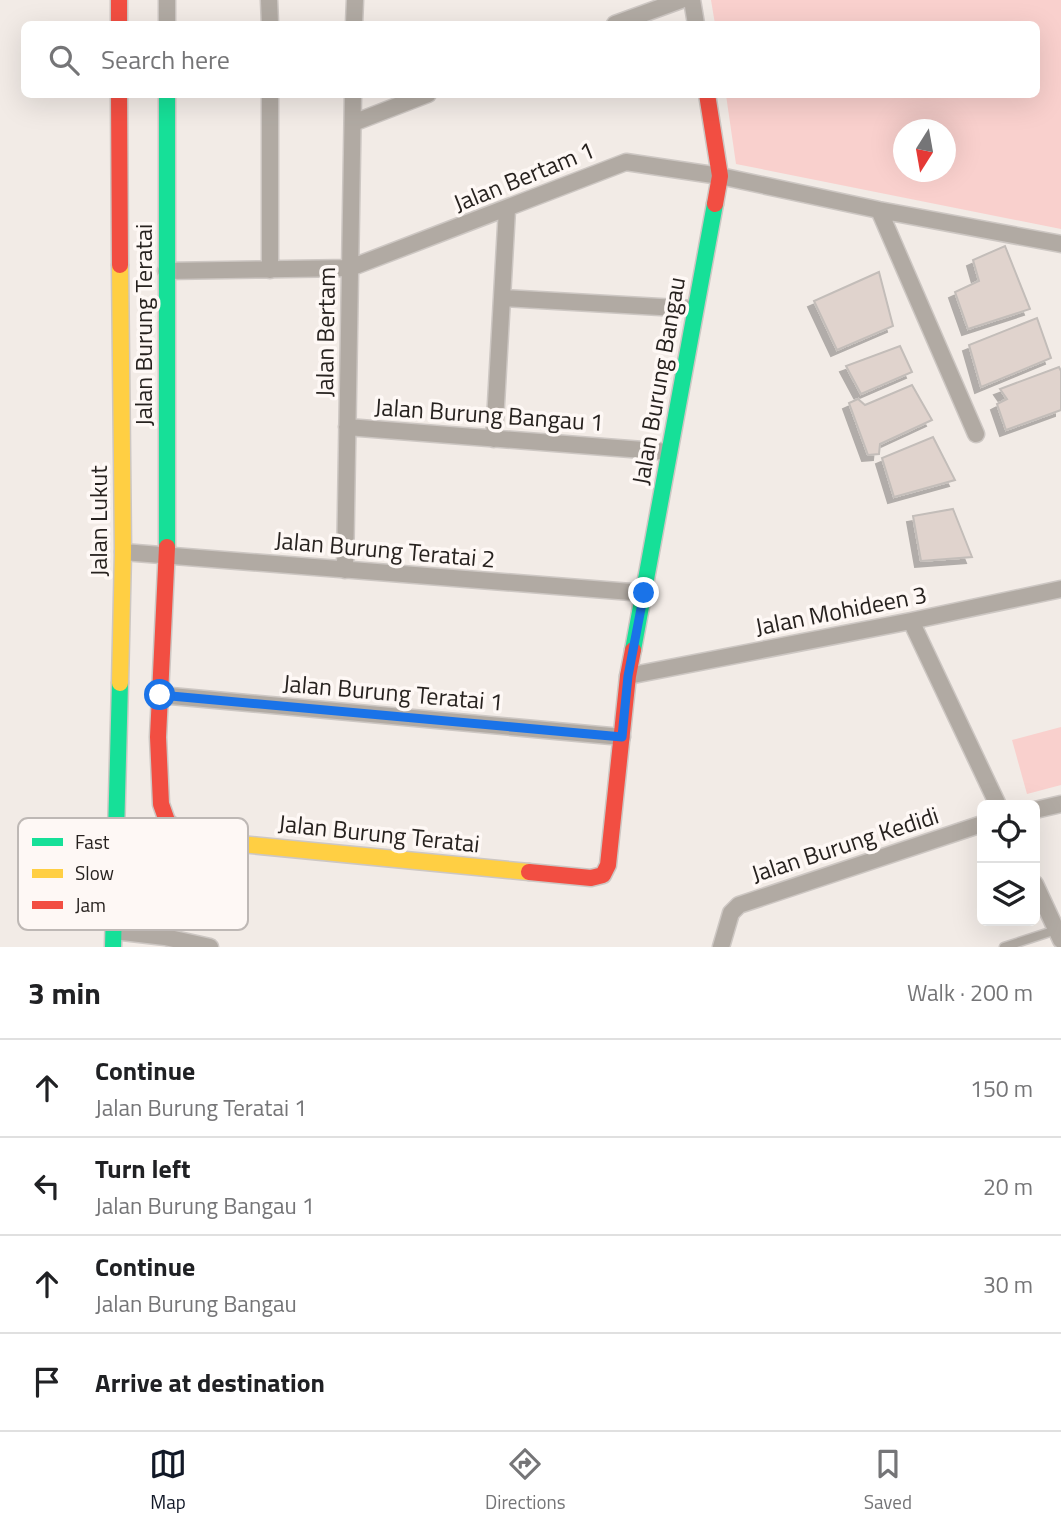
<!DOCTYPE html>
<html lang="en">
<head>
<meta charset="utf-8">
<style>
  :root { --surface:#fff; --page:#f6f6f6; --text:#202124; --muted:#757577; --line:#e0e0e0; --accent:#111827 }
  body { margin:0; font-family:"Titillium Web",sans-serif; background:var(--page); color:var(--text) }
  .controls { position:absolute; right:21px; bottom:21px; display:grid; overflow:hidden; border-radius:10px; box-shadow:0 7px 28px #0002 }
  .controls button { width:63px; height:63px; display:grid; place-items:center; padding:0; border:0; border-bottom:2px solid var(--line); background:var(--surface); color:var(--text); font:35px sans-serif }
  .compass { position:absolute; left:893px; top:119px; width:63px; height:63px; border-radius:50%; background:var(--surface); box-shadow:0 7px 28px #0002; rotate:191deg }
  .stop { position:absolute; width:21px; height:21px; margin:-16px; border:5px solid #1a73e8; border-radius:50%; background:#fff }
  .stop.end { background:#1a73e8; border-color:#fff; box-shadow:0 2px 7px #0008 }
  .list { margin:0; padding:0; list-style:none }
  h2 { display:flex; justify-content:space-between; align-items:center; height:91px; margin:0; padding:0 28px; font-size:30px }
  h2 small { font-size:23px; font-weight:400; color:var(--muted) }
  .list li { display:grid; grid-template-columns:46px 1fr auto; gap:21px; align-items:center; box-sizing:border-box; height:98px; padding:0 28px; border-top:2px solid var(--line) }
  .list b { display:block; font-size:26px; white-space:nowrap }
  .list p { margin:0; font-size:23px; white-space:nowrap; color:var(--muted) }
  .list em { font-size:23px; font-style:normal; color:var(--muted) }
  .icon { flex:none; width:38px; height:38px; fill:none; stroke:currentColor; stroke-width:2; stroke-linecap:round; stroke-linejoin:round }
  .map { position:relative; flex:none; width:1061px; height:947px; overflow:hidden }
  .search { position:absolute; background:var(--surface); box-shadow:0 7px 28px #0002; left:21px; right:21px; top:21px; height:77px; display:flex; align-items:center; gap:18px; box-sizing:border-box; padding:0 24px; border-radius:10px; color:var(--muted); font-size:26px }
  .sheet { height:483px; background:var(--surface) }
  nav { display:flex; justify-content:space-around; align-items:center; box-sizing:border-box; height:98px; border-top:2px solid var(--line); background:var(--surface); font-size:19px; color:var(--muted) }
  nav a { display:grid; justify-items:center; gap:4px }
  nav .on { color:var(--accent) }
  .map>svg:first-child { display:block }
</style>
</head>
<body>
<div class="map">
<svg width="1061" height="947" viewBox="0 0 1061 947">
  <defs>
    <filter id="shadow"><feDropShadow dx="-6" dy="6" stdDeviation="0" flood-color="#0004"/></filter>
  </defs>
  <rect width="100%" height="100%" fill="#f2ebe6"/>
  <path fill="#f9d0cd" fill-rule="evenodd" d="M 711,0 L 1061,0 L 1061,229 L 736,164 L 726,95 L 1036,94 L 1036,24 L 715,24 ZM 904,130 L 946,130 L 946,172 L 904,172 Z
    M 1061,727 L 1061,785 L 1027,794 L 1012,740 Z"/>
  <path fill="#e0d3cd" stroke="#c3bdb9" stroke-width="2" filter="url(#shadow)" d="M 1005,246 L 1030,309 L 968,329 L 955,292 L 979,281 L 973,260 Z
    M 879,272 L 893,326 L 837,350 L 814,301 Z
    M 1037,318 L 1051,358 L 981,387 L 969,345 Z
    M 900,346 L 912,372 L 861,394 L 846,366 Z
    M 1059,367 L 1061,371 L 1061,410 L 1006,430 L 997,404 L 1007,399 L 1000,389 Z
    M 912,385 L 932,420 L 880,444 L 879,454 L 868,455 L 849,403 L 858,399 L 865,405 Z
    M 933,437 L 955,480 L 894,497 L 882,458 Z
    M 953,509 L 972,557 L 921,561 L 913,516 Z"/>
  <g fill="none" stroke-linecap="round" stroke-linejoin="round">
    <g stroke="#cdc7c3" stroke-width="11">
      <path id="lane" d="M 1004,947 L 1056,930"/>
    </g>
    <g stroke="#cdc7c3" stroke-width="19">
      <path id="street" d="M 269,0 L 270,24
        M 692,0 L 696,24
        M 167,24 L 167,0
        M 354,24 L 355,0
        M 615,24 L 681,0
        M 353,123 L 428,94
        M 879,210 L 976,434
        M 270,270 L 270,94
        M 166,271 L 350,268 L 626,162 L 720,176 L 879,210 L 1061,244
        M 502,298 L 695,309
        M 347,427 L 669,452
        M 494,439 L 507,209
        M 123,552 L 644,593
        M 345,570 L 353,94
        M 911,621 L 998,805
        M 628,676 L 911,621 L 1061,589
        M 160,695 L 622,737
        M 1035,810 L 1061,804
        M 1035,884 L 1061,940
        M 114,931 L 165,937 L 210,947
        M 721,947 L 731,913 L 739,905 L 982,824"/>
    </g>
    <g stroke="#cdc7c3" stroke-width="19">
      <path id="fast" d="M 167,94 L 167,547
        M 633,650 L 715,204
        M 113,947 L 120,683"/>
    </g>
    <g stroke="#cdc7c3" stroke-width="19">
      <path id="slow" d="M 120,683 L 123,552 L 120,265
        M 192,837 L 199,840 L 529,872"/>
    </g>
    <g stroke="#cdc7c3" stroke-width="19">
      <path id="jam" d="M 119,0 L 119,24
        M 119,94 L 120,265
        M 707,94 L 720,176 L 715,204
        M 167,547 L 158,737 L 161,804 L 167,821 L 181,833 L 192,837
        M 529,872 L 591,878 L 603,875 L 608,865 L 628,676 L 633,650"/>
    </g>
    <use href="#lane" stroke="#b1aaa3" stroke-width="8"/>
    <use href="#street" stroke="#b1aaa3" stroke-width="16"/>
    <use href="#fast" stroke="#16e098" stroke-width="16"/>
    <use href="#slow" stroke="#ffcf43" stroke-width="16"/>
    <use href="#jam" stroke="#f24e42" stroke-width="16"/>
  </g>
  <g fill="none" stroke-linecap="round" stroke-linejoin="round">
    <path stroke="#1a73e8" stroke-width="9" d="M 160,695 L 622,737 L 628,676 L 644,593"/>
  </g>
  <g text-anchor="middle" stroke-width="7" stroke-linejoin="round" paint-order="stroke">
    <g font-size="24" fill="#27221f" stroke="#fef8f5">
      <text transform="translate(524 177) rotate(-22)" y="8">Jalan Bertam 1</text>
      <text transform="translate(144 325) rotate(-90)" y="8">Jalan Burung Teratai</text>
      <text transform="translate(326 332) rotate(-89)" y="8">Jalan Bertam</text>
      <text transform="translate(659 381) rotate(-80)" y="8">Jalan Burung Bangau</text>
      <text transform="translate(489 415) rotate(4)" y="8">Jalan Burung Bangau 1</text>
      <text transform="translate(99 521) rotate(-90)" y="8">Jalan Lukut</text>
      <text transform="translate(385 550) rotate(5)" y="8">Jalan Burung Teratai 2</text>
      <text transform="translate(841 611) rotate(-11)" y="8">Jalan Mohideen 3</text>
      <text transform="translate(393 693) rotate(5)" y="8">Jalan Burung Teratai 1</text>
      <text transform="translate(379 834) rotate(6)" y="8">Jalan Burung Teratai</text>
      <text transform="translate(845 845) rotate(-18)" y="8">Jalan Burung Kedidi</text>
    </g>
  </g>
  <rect x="18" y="818" width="230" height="112" rx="10" fill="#fef8f5" stroke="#beb8b5" stroke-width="2"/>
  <rect x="32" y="838" width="31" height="8" fill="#16e098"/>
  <rect x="32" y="869" width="31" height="9" fill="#ffcf43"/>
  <rect x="32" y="901" width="31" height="8" fill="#f24e42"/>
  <g font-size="19" fill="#27221f">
    <text x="75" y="849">Fast</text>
    <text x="75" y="880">Slow</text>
    <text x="75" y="912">Jam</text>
  </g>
</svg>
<div class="controls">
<button><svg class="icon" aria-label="locate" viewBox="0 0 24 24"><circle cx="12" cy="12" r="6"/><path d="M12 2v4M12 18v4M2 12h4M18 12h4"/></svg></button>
<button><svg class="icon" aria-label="layers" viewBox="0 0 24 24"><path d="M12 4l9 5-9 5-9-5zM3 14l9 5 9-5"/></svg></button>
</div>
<svg class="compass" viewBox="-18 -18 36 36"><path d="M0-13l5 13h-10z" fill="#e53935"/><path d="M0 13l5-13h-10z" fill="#757577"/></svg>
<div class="stop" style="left:160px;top:695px"></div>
<div class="stop end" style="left:644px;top:593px"></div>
<div class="search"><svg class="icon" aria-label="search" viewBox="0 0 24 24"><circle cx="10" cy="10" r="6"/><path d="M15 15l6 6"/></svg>Search here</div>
</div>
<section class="sheet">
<h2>3 min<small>Walk · 200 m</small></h2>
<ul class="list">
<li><svg class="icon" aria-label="ahead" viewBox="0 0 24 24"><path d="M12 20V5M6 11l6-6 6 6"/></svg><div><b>Continue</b><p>Jalan Burung Teratai 1</p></div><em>150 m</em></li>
<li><svg class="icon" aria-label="left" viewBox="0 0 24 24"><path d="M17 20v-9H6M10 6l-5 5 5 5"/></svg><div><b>Turn left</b><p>Jalan Burung Bangau 1</p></div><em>20 m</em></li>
<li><svg class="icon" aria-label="ahead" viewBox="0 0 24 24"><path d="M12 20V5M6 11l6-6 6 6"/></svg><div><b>Continue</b><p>Jalan Burung Bangau</p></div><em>30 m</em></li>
<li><svg class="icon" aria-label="arrive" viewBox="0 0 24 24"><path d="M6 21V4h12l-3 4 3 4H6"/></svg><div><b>Arrive at destination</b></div></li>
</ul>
</section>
<nav>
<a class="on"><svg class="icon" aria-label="map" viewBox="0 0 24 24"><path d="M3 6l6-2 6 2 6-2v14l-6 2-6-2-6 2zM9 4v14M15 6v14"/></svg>Map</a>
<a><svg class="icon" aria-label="directions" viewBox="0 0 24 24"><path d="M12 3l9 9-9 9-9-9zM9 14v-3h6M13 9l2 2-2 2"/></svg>Directions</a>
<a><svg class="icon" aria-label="saved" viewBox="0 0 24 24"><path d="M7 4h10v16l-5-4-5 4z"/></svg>Saved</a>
</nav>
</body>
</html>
